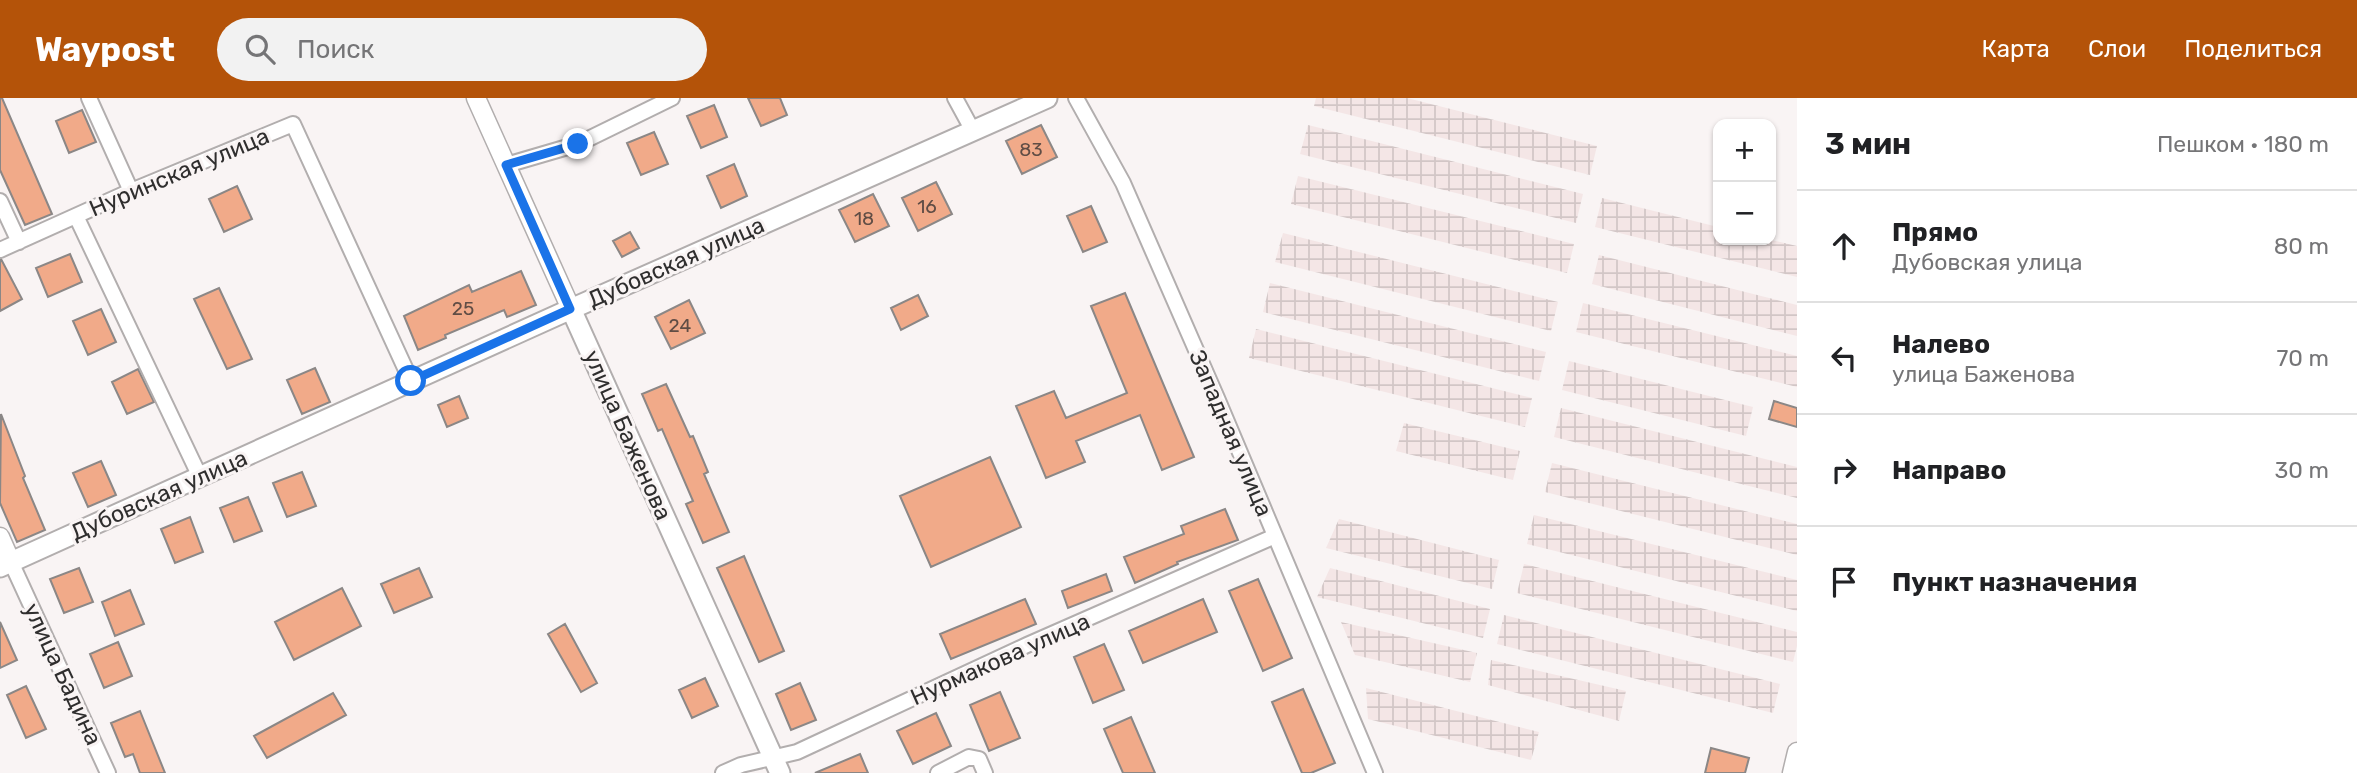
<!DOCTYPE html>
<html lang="ru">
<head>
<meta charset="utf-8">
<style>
  :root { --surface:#fff; --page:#f2f2f2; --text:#202124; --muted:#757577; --line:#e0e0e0; --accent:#b45309 }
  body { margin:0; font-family:Rubik,sans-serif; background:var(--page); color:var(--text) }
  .controls { position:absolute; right:21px; top:21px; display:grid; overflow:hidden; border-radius:14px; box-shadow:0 2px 5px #0004 }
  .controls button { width:63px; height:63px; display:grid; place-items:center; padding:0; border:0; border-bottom:2px solid var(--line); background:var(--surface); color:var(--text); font:35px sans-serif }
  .stop { position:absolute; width:21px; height:21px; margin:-16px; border:5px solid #1a73e8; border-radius:50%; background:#fff }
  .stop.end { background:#1a73e8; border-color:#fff; box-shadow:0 2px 7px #0008 }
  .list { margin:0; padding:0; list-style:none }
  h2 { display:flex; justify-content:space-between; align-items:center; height:91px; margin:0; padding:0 28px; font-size:30px }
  h2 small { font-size:23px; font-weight:400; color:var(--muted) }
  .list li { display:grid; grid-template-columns:46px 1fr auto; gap:21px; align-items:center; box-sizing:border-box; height:112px; padding:0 28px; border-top:2px solid var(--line) }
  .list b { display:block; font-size:26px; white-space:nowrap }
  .list p { margin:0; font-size:23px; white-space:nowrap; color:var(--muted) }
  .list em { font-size:23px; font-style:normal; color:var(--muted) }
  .icon { flex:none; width:38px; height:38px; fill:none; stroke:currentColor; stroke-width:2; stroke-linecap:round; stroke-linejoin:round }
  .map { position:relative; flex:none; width:1797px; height:675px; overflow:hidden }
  header { display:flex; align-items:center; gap:42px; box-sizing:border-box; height:98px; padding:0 35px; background:var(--accent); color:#fff }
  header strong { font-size:33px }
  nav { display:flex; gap:38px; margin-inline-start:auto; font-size:24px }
  .search { width:490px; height:63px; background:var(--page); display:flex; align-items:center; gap:18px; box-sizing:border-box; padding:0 24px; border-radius:38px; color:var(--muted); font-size:26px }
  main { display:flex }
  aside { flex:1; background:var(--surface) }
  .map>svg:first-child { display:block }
</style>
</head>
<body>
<header>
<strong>Waypost</strong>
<div class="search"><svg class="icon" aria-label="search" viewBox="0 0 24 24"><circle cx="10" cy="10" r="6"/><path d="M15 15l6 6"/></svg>Поиск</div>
<nav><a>Карта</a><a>Слои</a><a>Поделиться</a></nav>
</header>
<main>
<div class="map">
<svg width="1797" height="675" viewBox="0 0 1797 675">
  <defs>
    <pattern id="industrial-grid" width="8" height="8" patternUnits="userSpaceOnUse" patternTransform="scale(1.75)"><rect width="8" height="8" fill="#f4e6e6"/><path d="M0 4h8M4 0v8" fill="none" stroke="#d2c6c6"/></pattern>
  </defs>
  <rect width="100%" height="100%" fill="#f9f4f4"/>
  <path fill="url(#industrial-grid)" d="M 1316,0 L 1407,0 L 1597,48 L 1590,77 L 1314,8 Z
    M 1308,27 L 1583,96 L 1576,125 L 1300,56 Z
    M 1298,78 L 1574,146 L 1567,175 L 1291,106 Z
    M 1602,100 L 1718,129 L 1718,142 L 1771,142 L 1797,148 L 1797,179 L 1595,129 Z
    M 1283,135 L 1558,204 L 1551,233 L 1275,164 Z
    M 1599,157 L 1797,207 L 1797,238 L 1592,186 Z
    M 1270,185 L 1546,254 L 1539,283 L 1263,214 Z
    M 1583,205 L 1797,258 L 1797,289 L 1576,234 Z
    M 1256,231 L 1532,300 L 1525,329 L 1249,260 Z
    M 1569,263 L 1753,309 L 1746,338 L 1562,292 Z
    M 1561,310 L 1797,369 L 1797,400 L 1554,339 Z
    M 1404,325 L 1520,353 L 1513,382 L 1396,353 Z
    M 1552,365 L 1797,426 L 1797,457 L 1545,394 Z
    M 1534,417 L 1797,482 L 1797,513 L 1527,446 Z
    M 1339,421 L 1499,462 L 1492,491 L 1326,450 Z
    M 1524,466 L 1797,534 L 1797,548 L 1793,564 L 1517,495 Z
    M 1330,470 L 1490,511 L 1483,540 L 1317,499 Z
    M 1504,517 L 1780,586 L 1773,615 L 1497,546 Z
    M 1341,524 L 1477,555 L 1470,584 L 1355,557 Z
    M 1491,562 L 1626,593 L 1619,623 L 1488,587 Z
    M 1366,590 L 1539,634 L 1531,662 L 1368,621 Z"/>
  <path fill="#f1aa89" stroke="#8b8786" stroke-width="2" d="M 0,0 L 2,0 L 52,116 L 25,127 L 0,72 Z
    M 748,0 L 780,0 L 787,17 L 761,28 Z
    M 714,7 L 727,39 L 701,50 L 687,18 Z
    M 82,12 L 96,44 L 69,55 L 56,23 Z
    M 1041,27 L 1057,59 L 1022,76 L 1006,43 Z
    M 654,34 L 668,66 L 641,77 L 627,45 Z
    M 734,66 L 747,98 L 721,110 L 707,78 Z
    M 936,84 L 952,116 L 918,133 L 902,100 Z
    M 237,88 L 252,121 L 224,134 L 209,101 Z
    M 873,96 L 889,128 L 855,144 L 839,112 Z
    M 1091,108 L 1107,144 L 1083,154 L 1067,118 Z
    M 630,134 L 639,150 L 622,159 L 613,143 Z
    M 70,156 L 82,184 L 48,199 L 36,170 Z
    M 1,161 L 22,201 L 0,213 L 0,162 Z
    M 521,173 L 536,207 L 507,219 L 504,212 L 445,237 L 446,240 L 418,252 L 404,218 L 469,187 L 472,194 Z
    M 219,190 L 252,261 L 227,271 L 194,201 Z
    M 1125,195 L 1194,359 L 1162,372 L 1140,317 L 1076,343 L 1085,364 L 1046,380 L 1016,308 L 1054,293 L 1066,320 L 1127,295 L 1091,208 Z
    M 918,197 L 928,218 L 901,232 L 891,210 Z
    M 689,202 L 705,235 L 671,251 L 655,219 Z
    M 101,211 L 116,244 L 88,257 L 73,223 Z
    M 315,270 L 330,304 L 302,316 L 287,282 Z
    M 138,271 L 154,304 L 127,316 L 112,284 Z
    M 666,286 L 690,339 L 693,338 L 708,374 L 704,376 L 729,434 L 703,445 L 686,406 L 693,403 L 662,331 L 658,333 L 642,296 Z
    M 459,298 L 468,320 L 447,329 L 438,307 Z
    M 1774,303 L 1797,310 L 1797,329 L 1769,321 Z
    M 1,316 L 25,378 L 23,380 L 45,432 L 17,444 L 0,405 Z
    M 990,359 L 1021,429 L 931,469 L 900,398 Z
    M 101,363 L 116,397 L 88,409 L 73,375 Z
    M 302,374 L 316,408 L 287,419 L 273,385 Z
    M 248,399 L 262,433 L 234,444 L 220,410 Z
    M 1225,411 L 1238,442 L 1177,464 L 1178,466 L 1135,485 L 1124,459 L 1184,436 L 1181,428 Z
    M 190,419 L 203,454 L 175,465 L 161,431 Z
    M 744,458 L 784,553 L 759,564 L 717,470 Z
    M 79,470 L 93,504 L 64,515 L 50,481 Z
    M 419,470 L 432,499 L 394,515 L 381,486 Z
    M 1106,476 L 1112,493 L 1068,510 L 1062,493 Z
    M 1258,481 L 1292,560 L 1263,573 L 1229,493 Z
    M 342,490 L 361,528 L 294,562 L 275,524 Z
    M 130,492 L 144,526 L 115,538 L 102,504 Z
    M 1025,501 L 1036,526 L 951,561 L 940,536 Z
    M 1203,501 L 1217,534 L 1143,565 L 1129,533 Z
    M 0,524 L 17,562 L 0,570 Z
    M 565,526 L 597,585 L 581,594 L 548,536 Z
    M 118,544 L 132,578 L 104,590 L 90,556 Z
    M 1104,546 L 1124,592 L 1093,605 L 1074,559 Z
    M 705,580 L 718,608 L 692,620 L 679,592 Z
    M 800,585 L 816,622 L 791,632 L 776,596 Z
    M 26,588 L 46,631 L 26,640 L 7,597 Z
    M 1303,591 L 1335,665 L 1311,675 L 1302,675 L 1272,604 Z
    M 1000,594 L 1020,640 L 989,653 L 970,607 Z
    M 333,595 L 346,617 L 267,660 L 254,638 Z
    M 140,613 L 165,675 L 140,675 L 133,656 L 125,659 L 111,625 Z
    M 936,615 L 951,648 L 913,666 L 897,633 Z
    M 1131,619 L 1155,675 L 1123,675 L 1104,631 Z
    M 1711,650 L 1749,660 L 1745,675 L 1705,675 Z
    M 860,656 L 868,675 L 815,675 Z"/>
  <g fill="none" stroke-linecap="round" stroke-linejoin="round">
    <g stroke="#b2aeae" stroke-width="18">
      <path id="minor" d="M 89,0 L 131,93
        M 955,0 L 973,33
        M 1076,0 L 1123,85 L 1217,300 L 1375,675
        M 506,67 L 578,46 L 672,0
        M 0,103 L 19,144
        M 76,118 L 200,379
        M 0,152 L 131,93 L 293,26 L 411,283
        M 11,464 L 108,675
        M 723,675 L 741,667 L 797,654 L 1027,547 L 1275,438
        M 938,675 L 969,659 L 979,661 L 985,675"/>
    </g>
    <g stroke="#b2aeae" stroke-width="21">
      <path id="tertiary" d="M 476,0 L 571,211
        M 0,439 L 11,464
        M 1792,675 L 1797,654"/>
    </g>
    <g stroke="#b2aeae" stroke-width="23">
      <path id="secondary" d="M 571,211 L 780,675
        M 0,469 L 571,211 L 1047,0"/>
    </g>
    <use href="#minor" stroke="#fff" stroke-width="14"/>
    <use href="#tertiary" stroke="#fff" stroke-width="18"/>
    <use href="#secondary" stroke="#fff" stroke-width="19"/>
  </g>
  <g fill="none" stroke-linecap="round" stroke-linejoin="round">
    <path stroke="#1a73e8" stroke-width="9" d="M 411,283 L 570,211 L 506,67 L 578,46"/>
  </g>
  <g text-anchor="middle" stroke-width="6" stroke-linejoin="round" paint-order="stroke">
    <g font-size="19" fill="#604d45">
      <text x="1031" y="58">83</text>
      <text x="927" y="115">16</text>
      <text x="864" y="127">18</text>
      <text x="463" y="217">25</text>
      <text x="680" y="234">24</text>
    </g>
    <g font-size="23" fill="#2f2e2e" stroke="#f9f4f4">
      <text transform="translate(179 74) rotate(-23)" y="8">Нуринская улица</text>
      <text transform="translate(676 164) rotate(-24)" y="8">Дубовская улица</text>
      <text transform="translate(1231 335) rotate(67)" y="8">Западная улица</text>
      <text transform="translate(628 337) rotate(66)" y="8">улица Баженова</text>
      <text transform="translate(159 397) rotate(-24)" y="8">Дубовская улица</text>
      <text transform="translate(1000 561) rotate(-24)" y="8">Нурмакова улица</text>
      <text transform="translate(63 576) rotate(65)" y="8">улица Бадина</text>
    </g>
  </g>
</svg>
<div class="controls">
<button>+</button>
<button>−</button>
</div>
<div class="stop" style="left:411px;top:283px"></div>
<div class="stop end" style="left:578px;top:46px"></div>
</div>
<aside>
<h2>3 мин<small>Пешком · 180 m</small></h2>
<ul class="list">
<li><svg class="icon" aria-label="ahead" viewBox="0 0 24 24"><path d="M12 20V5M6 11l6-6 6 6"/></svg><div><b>Прямо</b><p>Дубовская улица</p></div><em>80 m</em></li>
<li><svg class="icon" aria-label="left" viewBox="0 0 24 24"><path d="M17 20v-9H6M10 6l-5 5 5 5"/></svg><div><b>Налево</b><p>улица Баженова</p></div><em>70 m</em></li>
<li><svg class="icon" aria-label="right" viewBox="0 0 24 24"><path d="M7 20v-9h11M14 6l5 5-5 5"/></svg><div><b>Направо</b></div><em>30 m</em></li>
<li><svg class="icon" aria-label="arrive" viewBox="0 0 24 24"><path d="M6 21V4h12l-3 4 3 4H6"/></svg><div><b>Пункт назначения</b></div></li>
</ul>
</aside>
</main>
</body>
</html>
